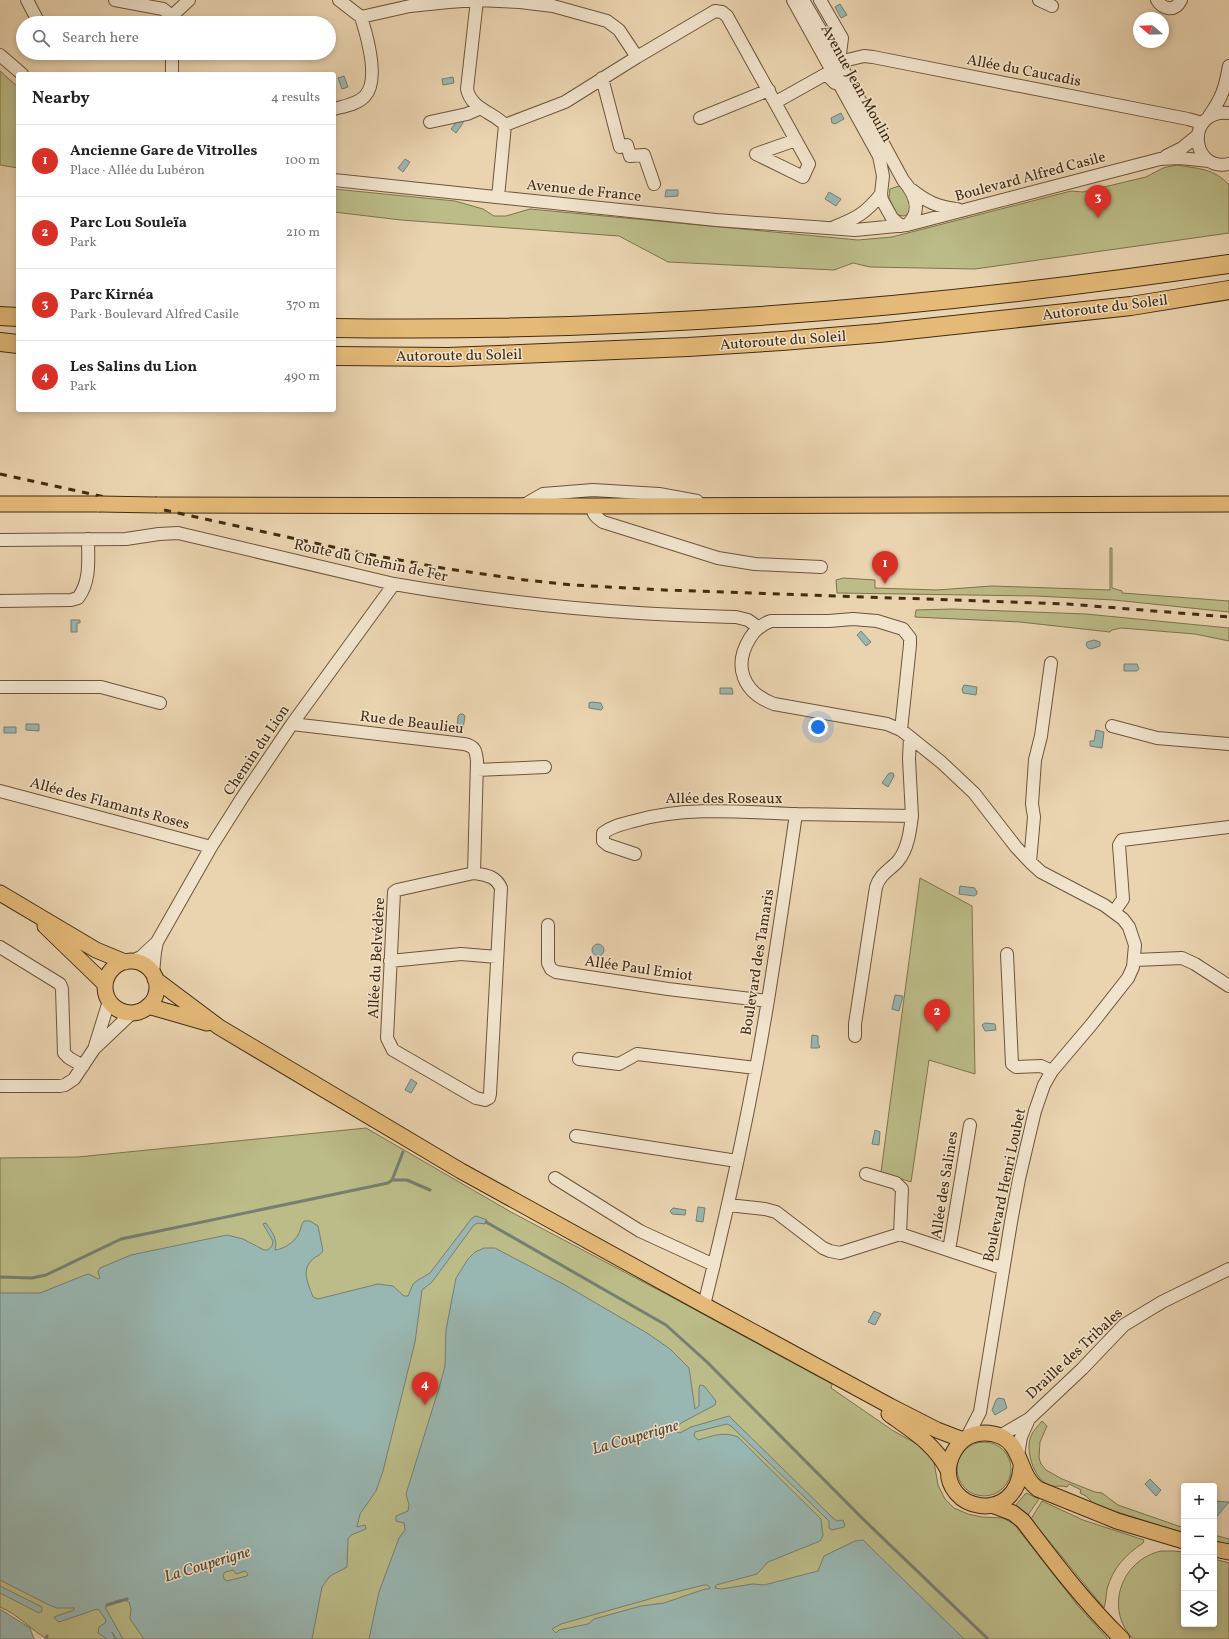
<!DOCTYPE html>
<html lang="en">
<head>
<meta charset="utf-8">
<style>
  :root { --surface:#fff; --page:#f6f6f6; --text:#222; --muted:#767676; --line:#e0e0e0; --accent:#d93025 }
  body { margin:0; font-family:Vollkorn,serif; background:var(--page); color:var(--text) }
  .controls { position:absolute; right:12px; bottom:12px; display:grid; overflow:hidden; border-radius:4px; box-shadow:0 2px 6px #0003 }
  .controls button { width:36px; height:36px; display:grid; place-items:center; padding:0; border:0; border-bottom:1px solid var(--line); background:var(--surface); color:var(--text); font:20px sans-serif }
  .compass { position:absolute; left:1133px; top:12px; width:36px; height:36px; border-radius:50%; background:var(--surface); box-shadow:0 2px 6px #0003; rotate:289deg }
  .you { position:absolute; left:818px; top:727px; width:14px; height:14px; margin:-10px; border:3px solid #fff; border-radius:50%; background:#1a73e8; box-shadow:0 0 0 6px #1a73e833 }
  .badge { display:grid; place-items:center; width:26px; height:26px; border-radius:50%; background:var(--accent); color:#fff; font-size:13px; font-weight:700 }
  .pin { position:absolute; translate:-50% -33px; filter:drop-shadow(0 1px 2px #0008) }
  .pin::after { content:''; position:absolute; top:21px; width:14px; height:12px; background:inherit; clip-path:polygon(0 0,100% 0,50% 100%) }
  .list { margin:0; padding:0; list-style:none }
  h2 { display:flex; justify-content:space-between; align-items:center; height:52px; margin:0; padding:0 16px; font-size:17px }
  h2 small { font-size:13px; font-weight:400; color:var(--muted) }
  .list li { display:grid; grid-template-columns:26px 1fr auto; gap:12px; align-items:center; box-sizing:border-box; height:72px; padding:0 16px; border-top:1px solid var(--line) }
  .list b { display:block; font-size:15px; white-space:nowrap }
  .list p { margin:0; font-size:13px; white-space:nowrap; color:var(--muted) }
  .list em { font-size:13px; font-style:normal; color:var(--muted) }
  .icon { flex:none; width:22px; height:22px; fill:none; stroke:currentColor; stroke-width:2; stroke-linecap:round; stroke-linejoin:round }
  .map { position:relative; flex:none; width:1229px; height:1639px; overflow:hidden }
  .search { position:absolute; background:var(--surface); box-shadow:0 2px 6px #0003; left:16px; top:16px; width:320px; height:44px; display:flex; align-items:center; gap:10px; box-sizing:border-box; padding:0 14px; border-radius:22px; color:var(--muted); font-size:15px }
  .panel { position:absolute; background:var(--surface); box-shadow:0 2px 6px #0003; left:16px; top:72px; width:320px; height:340px; border-radius:4px }
  .map>svg:first-child { display:block }
</style>
</head>
<body>
<div class="map">
<svg width="1229" height="1639" viewBox="0 0 1229 1639">
  <rect width="100%" height="100%" fill="#ead4b0"/>
  <filter id="stains"><feTurbulence type="fractalNoise" baseFrequency=".005" numOctaves="4"/><feColorMatrix values="0 0 0 0 .2 0 0 0 0 .09 0 0 0 0 .02 0 0 0 .5 -.17"/></filter>
  <radialGradient id="worn" r=".72"><stop offset=".6" stop-color="#630" stop-opacity="0"/><stop offset="1" stop-color="#630" stop-opacity=".3"/></radialGradient>
  <path fill="#bbbc88" stroke="#7e744c" d="M 0,71 L 18,87 L 18,168 L 0,165 Z
    M 1177,165 C 1198,169 1214,168 1229,185 L 1229,233 L 975,269 L 870,267 L 853,263 L 834,270 L 668,262 L 619,236 L 401,220 L 334,212 L 334,189 L 455,201 L 483,209 L 494,216 L 506,216 L 530,209 L 858,240 L 892,237 L 1071,191 L 1083,192 L 1146,177 L 1163,168 Z
    M 899,186 C 904,189 914,202 912,209 C 911,212 907,215 904,216 L 897,215 L 889,198 L 890,189 Z
    M 1110,548 L 1112,548 L 1112,588 L 1122,591 L 1122,593 L 1229,601 L 1229,612 L 1114,600 L 1036,596 L 837,593 L 836,580 L 843,578 L 875,580 L 875,588 L 937,590 L 992,586 L 1110,590 Z
    M 952,609 L 1086,614 L 1229,628 L 1229,641 L 1195,634 L 1121,628 L 1112,630 L 1110,632 L 1020,622 L 915,617 L 916,610 Z
    M 920,878 L 972,906 L 975,1074 L 929,1060 L 911,1182 L 881,1172 Z
    M 366,1128 L 511,1212 L 666,1294 L 832,1384 L 831,1388 L 892,1430 L 922,1447 L 929,1454 L 934,1462 L 938,1485 L 945,1499 L 954,1508 L 968,1514 L 982,1517 L 1003,1518 L 1014,1524 L 1079,1607 L 1108,1639 L 47,1639 C 31,1630 19,1615 0,1607 L 0,1158 L 78,1157 Z
    M 1042,1421 L 1047,1426 L 1040,1442 L 1039,1458 L 1041,1464 L 1046,1470 L 1062,1479 L 1095,1492 L 1102,1493 L 1118,1505 L 1184,1528 L 1184,1533 L 1095,1505 L 1086,1496 L 1080,1493 L 1081,1490 L 1069,1484 L 1067,1487 C 1062,1485 1057,1487 1052,1486 C 1035,1482 1026,1454 1030,1439 C 1032,1432 1037,1427 1042,1421 Z
    M957 1469a27 27 0 1 1 54 0a27 27 0 1 1-54 0Z
    M 1026,1493 L 1039,1499 L 1028,1515 L 1015,1506 Z
    M 1042,1501 L 1083,1520 L 1144,1540 L 1143,1543 C 1125,1555 1113,1568 1107,1589 C 1106,1595 1106,1602 1104,1608 L 1031,1519 Z
    M 1214,1535 L 1229,1539 L 1229,1544 L 1214,1542 Z
    M 1161,1551 L 1173,1551 L 1184,1552 L 1184,1624 L 1214,1624 L 1214,1559 L 1229,1563 L 1229,1639 L 1133,1639 C 1104,1609 1121,1560 1161,1551 Z"/>
  <path fill="#99b7b2" stroke="#767f72" fill-rule="evenodd" d="M 840,4 L 847,15 L 841,18 L 835,7 Z
    M 344,76 L 348,87 L 342,89 L 338,78 Z
    M 453,77 L 454,83 L 443,85 L 442,79 Z
    M 841,113 L 844,119 L 835,124 L 832,123 L 831,118 Z
    M 459,119 L 463,121 L 463,123 L 456,133 L 451,129 Z
    M 405,159 L 410,162 L 403,172 L 398,168 Z
    M 666,190 L 678,190 L 678,196 L 665,197 Z
    M 829,192 L 841,199 L 836,206 L 825,199 Z
    M 71,620 L 80,620 L 80,623 L 77,623 L 77,632 L 71,632 Z
    M 861,631 L 871,642 L 866,646 L 857,635 Z
    M 1094,640 L 1100,642 L 1100,646 L 1091,649 L 1088,648 L 1086,645 L 1087,642 Z
    M 1124,664 L 1137,664 L 1139,669 L 1137,671 L 1124,671 Z
    M 964,685 L 977,687 L 976,695 L 963,693 L 962,689 Z
    M 720,688 L 732,688 L 733,694 L 720,694 Z
    M 592,702 L 601,703 L 603,708 L 601,710 L 589,708 L 589,703 Z
    M 460,714 L 463,714 L 465,716 L 463,729 L 457,728 L 458,716 Z
    M 26,724 L 39,724 L 39,731 L 26,730 Z
    M 4,727 L 16,727 L 16,733 L 4,733 Z
    M 1096,730 L 1104,732 L 1102,748 L 1090,746 L 1090,741 L 1094,741 Z
    M 889,773 L 893,773 L 894,776 L 888,787 L 882,783 Z
    M 960,886 L 975,888 L 975,890 L 977,891 L 977,894 L 974,896 L 959,894 Z
    M592 950a6 6 0 1 1 12 0a6 6 0 1 1-12 0Z
    M 895,995 L 903,996 L 899,1011 L 892,1009 Z
    M 985,1023 L 995,1024 L 996,1030 L 985,1031 L 982,1025 Z
    M 812,1035 L 818,1036 L 818,1044 L 820,1047 L 818,1048 L 811,1048 Z
    M 411,1079 L 417,1083 L 411,1093 L 405,1090 Z
    M 875,1130 L 880,1132 L 879,1145 L 872,1144 Z
    M 698,1207 L 705,1208 L 703,1222 L 696,1221 Z
    M 673,1208 L 686,1210 L 685,1215 L 672,1214 L 670,1211 Z
    M 476,1216 L 487,1220 L 485,1224 L 478,1223 L 474,1225 L 432,1282 L 422,1290 L 415,1342 L 383,1471 L 376,1491 L 360,1514 L 357,1527 L 365,1525 L 366,1529 L 351,1535 L 348,1539 L 347,1567 L 330,1576 L 322,1587 L 312,1639 L 144,1639 L 130,1619 L 131,1609 L 129,1602 C 120,1597 113,1602 105,1607 L 123,1639 L 117,1639 L 112,1632 L 115,1639 L 107,1639 L 98,1633 L 99,1627 L 105,1623 L 106,1620 L 99,1610 L 97,1609 L 59,1622 L 55,1619 L 54,1617 L 74,1610 L 74,1608 L 57,1608 L 49,1605 L 0,1580 L 0,1293 L 40,1293 L 85,1275 L 89,1274 L 98,1279 L 100,1278 L 98,1272 L 100,1268 L 131,1255 L 227,1235 L 243,1239 L 264,1250 L 268,1250 L 272,1246 L 273,1241 L 263,1224 L 266,1223 C 272,1232 278,1239 275,1250 C 284,1249 295,1242 299,1233 C 301,1229 301,1225 304,1221 L 310,1221 L 318,1226 L 323,1251 C 320,1256 315,1256 311,1261 C 301,1271 309,1286 313,1297 L 318,1299 L 378,1284 L 393,1286 L 404,1296 L 408,1296 L 413,1284 L 418,1280 L 430,1273 L 472,1218 ZM 233,1570 L 236,1574 L 245,1571 L 248,1574 L 247,1576 L 227,1581 L 224,1579 L 223,1575 L 225,1572 Z
    M 484,1248 L 495,1248 L 565,1285 L 647,1333 L 670,1349 L 689,1368 L 695,1409 L 699,1406 L 699,1388 L 700,1385 L 704,1386 L 716,1401 L 715,1405 L 681,1423 L 676,1429 L 677,1432 L 680,1433 L 691,1427 L 729,1416 L 834,1519 L 837,1521 L 843,1520 L 845,1525 L 844,1527 L 832,1530 L 829,1528 L 829,1521 L 731,1426 L 727,1424 L 695,1432 L 694,1436 L 698,1440 C 713,1436 723,1431 738,1437 L 821,1519 L 823,1536 L 820,1541 L 768,1562 L 757,1574 L 716,1585 L 715,1588 L 721,1589 L 753,1584 L 764,1585 L 818,1571 L 824,1556 L 855,1541 L 863,1540 L 964,1639 L 369,1639 L 379,1592 L 399,1538 L 405,1530 L 404,1523 L 396,1521 L 396,1516 L 408,1511 L 409,1505 L 406,1494 L 439,1388 L 445,1366 L 446,1330 L 456,1278 L 468,1259 L 475,1252 ZM 704,1585 L 707,1585 L 710,1587 L 709,1589 L 705,1589 L 664,1603 L 641,1606 L 594,1619 L 588,1624 L 559,1630 L 556,1633 L 552,1629 L 561,1624 L 660,1596 Z
    M 874,1311 L 881,1314 L 875,1325 L 868,1322 Z
    M 998,1398 L 1004,1399 L 1007,1408 L 995,1415 L 992,1410 L 996,1400 Z
    M 1150,1479 L 1161,1490 L 1156,1496 L 1145,1484 Z
    M 1214,1501 L 1229,1502 L 1214,1520 Z
    M 0,1586 L 42,1607 L 42,1611 L 39,1613 L 0,1593 Z
    M 0,1609 L 30,1628 L 34,1639 L 0,1639 Z"/>
  <g fill="none" stroke-linecap="round" stroke-linejoin="round">
    <path stroke="#767f72" stroke-width="3" d="M 392,1180 L 407,1180 L 430,1190
      M 486,1222 L 666,1325 L 707,1362 L 864,1520 L 988,1639
      M 0,1277 L 32,1278 L 46,1275 L 121,1239 L 388,1183 L 392,1180 L 403,1152
      M 107,1605 L 127,1599
      M 46,1639 L 47,1636"/>
    <g stroke="#6c5539" stroke-width="14">
      <path id="minor" d="M 27,0 L 39,23
        M 115,0 L 163,9 L 172,16 L 189,0
        M 339,0 L 361,17 L 410,6 L 449,2 L 477,0 L 520,2 L 553,6 L 607,21 L 619,30 L 637,57
        M 477,0 L 467,89 C 471,109 493,112 505,125 L 498,197
        M 793,0 L 879,156 L 883,176 L 881,194 L 882,200 L 892,218 L 901,226
        M 803,0 L 839,62 L 903,180 C 915,194 923,211 907,225
        M 820,0 L 842,38 L 839,62
        M 1039,0 L 1052,6
        M 1157,0 C 1163,10 1175,12 1181,0
        M 0,55 L 22,74
        M 839,62 L 864,56 L 873,57 L 1188,119 L 1202,123
        M 172,74 L 172,53
        M 602,78 L 620,147 L 627,145 L 630,156 L 644,155 L 654,184
        M 776,102 L 826,74 L 835,83
        M 334,109 C 345,106 358,104 365,96 C 380,80 367,36 361,17
        M 1229,113 C 1185,109 1190,172 1229,164
        M 1209,116 C 1222,98 1225,88 1229,66
        M 700,118 L 769,90
        M 430,122 L 467,114 L 481,108
        M 505,125 L 565,102 L 637,57 L 715,11 L 722,12 L 727,16 L 809,164 L 803,177 L 756,154 L 796,140
        M 1166,156 L 1182,148 L 1197,136
        M 334,180 L 716,220 L 855,230 L 907,225 L 1160,159 L 1180,158 L 1209,161
        M 912,190 C 927,202 938,207 957,209
        M 834,227 C 857,218 866,213 881,194
        M 524,505 L 543,494 L 593,490 L 659,494 L 697,501
        M 593,506 C 592,514 596,517 603,522 L 718,558 L 755,564 L 821,567
        M 0,540 L 126,539 L 159,534 L 178,533 L 394,584 C 475,598 557,608 639,613 C 671,615 704,616 736,617 L 748,620 L 759,628
        M 0,601 L 71,600 L 78,598 C 91,581 88,559 88,539
        M 0,687 L 101,687 L 160,703
        M 292,724 L 464,744 C 475,746 476,751 477,761 L 474,873
        M 1112,726 L 1157,738 L 1229,744
        M 901,730 L 910,645 L 910,638 L 903,629 L 877,621 L 853,619 L 829,621 L 771,621 C 762,624 755,630 750,638 C 732,667 744,693 774,704 L 887,724 L 901,730 L 941,762 L 974,793 L 1016,847 L 1030,862 L 1041,872 L 1104,905 L 1123,919 L 1129,927 L 1135,945 L 1133,967 L 1128,978 L 1091,1025 L 1052,1071 L 1044,1085 L 1035,1111 L 1019,1179 L 1011,1222 L 980,1412 L 967,1437
        M 477,770 L 545,767
        M 0,791 L 211,847
        M 635,854 L 608,845 L 603,841 L 603,833 C 612,826 623,824 634,821 C 686,806 743,812 796,814
        M 1030,862 L 1034,817 L 1032,804 L 1035,760 L 1041,736 L 1051,663
        M 474,873 C 486,875 496,876 501,888 L 490,1094 L 489,1098 L 485,1100 L 476,1098 L 393,1050 L 387,1038 L 394,892 L 397,890 Z
        M 1114,912 L 1123,899 L 1119,845 L 1122,840 L 1229,827
        M 548,925 L 548,963 L 551,969 L 556,972 L 668,989 L 768,1001
        M 157,942 L 211,847 L 242,798 L 292,724 L 394,584
        M 0,947 L 60,984 L 62,989 L 64,1053 L 69,1058 L 83,1066
        M 1007,954 L 1012,1064 L 1016,1067 L 1041,1066 L 1052,1071
        M 1135,960 L 1182,958 L 1195,964 L 1229,986
        M 132,961 L 141,957 L 157,942 L 155,952 L 153,973
        M 390,961 L 461,954 L 497,957
        M 855,1036 L 855,1024 L 876,887 C 880,874 890,870 898,861 C 908,849 910,831 912,816
        M 95,1046 L 109,1001
        M 579,1059 L 619,1064 L 637,1054 L 756,1068
        M 0,1086 L 60,1086 L 65,1085 L 74,1079 L 94,1049 L 132,1013
        M 576,1136 L 737,1161
        M 866,1174 L 896,1183 L 902,1189 L 900,1234
        M 555,1178 L 640,1231 L 714,1265
        M 728,1205 L 765,1209 L 776,1212 L 823,1248 L 830,1251 L 840,1253 L 900,1234 L 1002,1268
        M 949,1250 L 970,1125
        M 704,1305 C 729,1205 751,1103 768,1000 C 778,938 787,876 796,814 L 912,816 L 909,759 L 910,737
        M 1000,1436 L 1029,1419
        M 1018,1455 L 1021,1437 L 1029,1419 L 1082,1369 L 1124,1325 L 1162,1302 L 1229,1269"/>
    </g>
    <g stroke="#422b11" stroke-width="17">
      <path id="major" d="M 0,504 L 99,504
        M 157,505 L 593,506 L 1229,504
        M 0,893 L 96,950 L 125,962
        M 45,926 L 105,984
        M105 987a26 26 0 1 1 52 0a26 26 0 1 1-52 0Z
        M 155,979 L 219,1027 L 461,1171 L 704,1305 L 890,1406 L 937,1430 L 963,1440
        M 148,1006 L 207,1023
        M 889,1414 C 912,1431 934,1443 948,1470
        M 1021,1467 C 1017,1526 941,1512 949,1464 C 951,1455 955,1448 962,1441 C 972,1432 988,1431 1000,1436 C 1023,1446 1018,1475 1038,1489 L 1117,1521 L 1184,1541
        M 992,1505 L 1013,1513 L 1023,1521 C 1054,1562 1085,1603 1122,1639
        M 1214,1549 L 1229,1552"/>
    </g>
    <g stroke="#422b11" stroke-width="20">
      <path id="highway" d="M 0,316 L 18,317
        M 334,328 C 634,333 933,308 1229,264
        M 0,342 L 18,344
        M 334,356 L 448,357 L 688,347 L 782,341 L 879,333 L 1131,306 L 1229,290"/>
    </g>
    <use href="#minor" stroke="#f1e3cc" stroke-width="12"/>
    <use href="#major" stroke="#e5ba78" stroke-width="15"/>
    <use href="#highway" stroke="#e5ba78" stroke-width="18"/>
    <path stroke="#422b11" stroke-width="3" stroke-dasharray="7 7" stroke-linecap="butt" d="M 0,474 L 346,550 L 448,569 L 525,580 L 573,585 L 664,590 L 1068,604 L 1229,617"/>
    <g stroke="#422b11" stroke-width="17" stroke-linecap="butt">
      <path id="major-bridge" d="M 99,504 L 157,505"/>
    </g>
    <use href="#major-bridge" stroke="#e5ba78" stroke-width="15"/>
  </g>
  <g text-anchor="middle" stroke-width="3" stroke-linejoin="round" paint-order="stroke">
    <g font-size="15" fill="#422b11" stroke="#f1e3cc">
      <text transform="translate(1024 70) rotate(11)" y="5">Allée du Caucadis</text>
      <text transform="translate(857 83) rotate(61)" y="5">Avenue Jean Moulin</text>
      <text transform="translate(1030 176) rotate(-15)" y="5">Boulevard Alfred Casile</text>
      <text transform="translate(584 190) rotate(6)" y="5">Avenue de France</text>
      <text transform="translate(1105 307) rotate(-7)" y="5">Autoroute du Soleil</text>
      <text transform="translate(783 340) rotate(-4)" y="5">Autoroute du Soleil</text>
      <text transform="translate(459 355) rotate(-1)" y="5">Autoroute du Soleil</text>
      <text transform="translate(371 560) rotate(12)" y="5">Route du Chemin de Fer</text>
      <text transform="translate(412 722) rotate(7)" y="5">Rue de Beaulieu</text>
      <text transform="translate(256 750) rotate(-56)" y="5">Chemin du Lion</text>
      <text x="724" y="803">Allée des Roseaux</text>
      <text transform="translate(110 803) rotate(15)" y="5">Allée des Flamants Roses</text>
      <text transform="translate(376 958) rotate(-87)" y="5">Allée du Belvédère</text>
      <text transform="translate(757 962) rotate(-81)" y="5">Boulevard des Tamaris</text>
      <text transform="translate(639 968) rotate(8)" y="5">Allée Paul Emiot</text>
      <text transform="translate(944 1185) rotate(-81)" y="5">Allée des Salines</text>
      <text transform="translate(1004 1185) rotate(-78)" y="5">Boulevard Henri Loubet</text>
      <text transform="translate(1074 1353) rotate(-43)" y="5">Draille des Tribales</text>
    </g>
    <g font-size="16" font-style="italic" fill="#534731" stroke="#f1e3cc">
      <text transform="translate(635 1436) rotate(-16)" y="6">La Couperigne</text>
      <text transform="translate(207 1563) rotate(-17)" y="6">La Couperigne</text>
    </g>
  </g>
  <rect width="100%" height="100%" filter="url(#stains)"/>
  <rect width="100%" height="100%" fill="url(#worn)"/>
</svg>
<div class="controls">
<button>+</button>
<button>−</button>
<button><svg class="icon" aria-label="locate" viewBox="0 0 24 24"><circle cx="12" cy="12" r="6"/><path d="M12 2v4M12 18v4M2 12h4M18 12h4"/></svg></button>
<button><svg class="icon" aria-label="layers" viewBox="0 0 24 24"><path d="M12 4l9 5-9 5-9-5zM3 14l9 5 9-5"/></svg></button>
</div>
<svg class="compass" viewBox="-18 -18 36 36"><path d="M0-13l5 13h-10z" fill="#e53935"/><path d="M0 13l5-13h-10z" fill="#767676"/></svg>
<div class="you"></div>
<div class="pin badge" style="left:885px;top:584px">1</div>
<div class="pin badge" style="left:937px;top:1032px">2</div>
<div class="pin badge" style="left:1098px;top:218px">3</div>
<div class="pin badge" style="left:425px;top:1405px">4</div>
<div class="search"><svg class="icon" aria-label="search" viewBox="0 0 24 24"><circle cx="10" cy="10" r="6"/><path d="M15 15l6 6"/></svg>Search here</div>
<section class="panel">
<h2>Nearby<small>4 results</small></h2>
<ul class="list">
<li><span class="badge">1</span><div><b>Ancienne Gare de Vitrolles</b><p>Place · Allée du Lubéron</p></div><em>100 m</em></li>
<li><span class="badge">2</span><div><b>Parc Lou Souleïa</b><p>Park</p></div><em>210 m</em></li>
<li><span class="badge">3</span><div><b>Parc Kirnéa</b><p>Park · Boulevard Alfred Casile</p></div><em>370 m</em></li>
<li><span class="badge">4</span><div><b>Les Salins du Lion</b><p>Park</p></div><em>490 m</em></li>
</ul>
</section>
</div>
</body>
</html>
